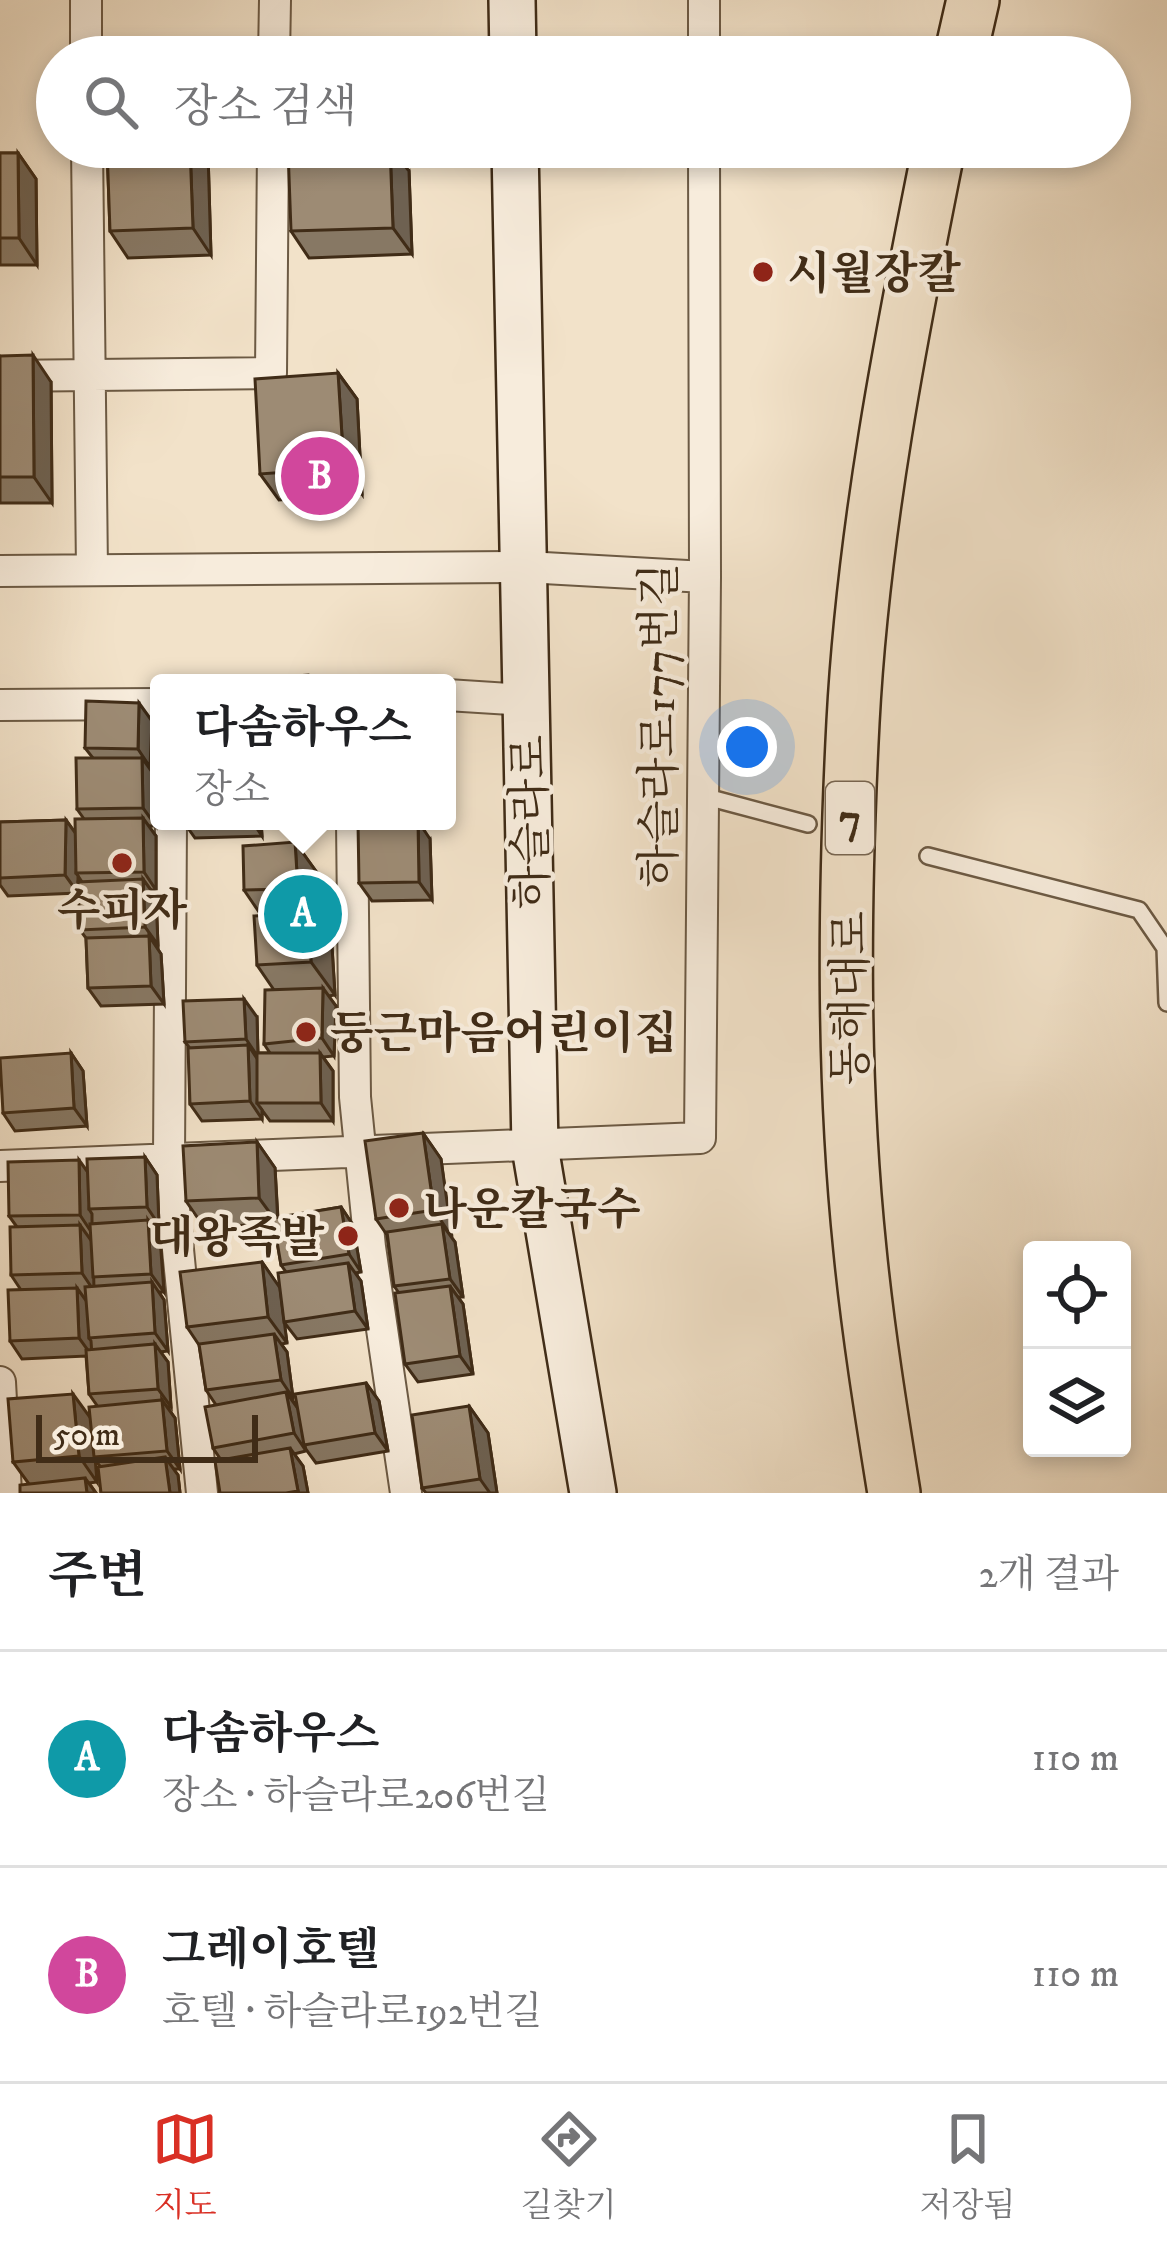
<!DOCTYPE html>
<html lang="ko">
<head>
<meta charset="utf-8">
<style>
  :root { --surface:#fff; --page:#f6f6f6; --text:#202124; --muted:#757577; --line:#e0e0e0; --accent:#d93025 }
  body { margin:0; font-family:"IM FELL DW Pica","Noto Serif KR",serif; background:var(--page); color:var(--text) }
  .controls { position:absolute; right:36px; bottom:36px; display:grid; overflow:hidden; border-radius:12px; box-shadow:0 6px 18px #0003 }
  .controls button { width:108px; height:108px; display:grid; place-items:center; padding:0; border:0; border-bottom:3px solid var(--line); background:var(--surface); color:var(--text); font:60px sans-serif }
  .scale { position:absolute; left:36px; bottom:30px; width:222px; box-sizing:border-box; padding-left:12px; border:6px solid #402c17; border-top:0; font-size:33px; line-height:42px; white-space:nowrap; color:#402c17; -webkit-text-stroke:9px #f7ecdc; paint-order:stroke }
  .you { position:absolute; left:747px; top:747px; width:42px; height:42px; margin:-30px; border:9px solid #fff; border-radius:50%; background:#1a73e8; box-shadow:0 0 0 18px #1a73e833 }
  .badge { display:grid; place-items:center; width:78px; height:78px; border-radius:50%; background:var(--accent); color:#fff; font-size:39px; font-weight:700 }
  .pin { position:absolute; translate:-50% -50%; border:6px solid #fff; box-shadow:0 3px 12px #0006 }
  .popup { position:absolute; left:150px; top:674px; width:306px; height:156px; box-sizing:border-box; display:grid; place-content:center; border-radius:12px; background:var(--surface); filter:drop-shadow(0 3px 9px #0005); font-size:39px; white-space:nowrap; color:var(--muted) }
  .popup b { font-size:45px; color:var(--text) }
  .popup::after { content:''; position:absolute; left:50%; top:100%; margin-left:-24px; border:24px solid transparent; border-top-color:var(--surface) }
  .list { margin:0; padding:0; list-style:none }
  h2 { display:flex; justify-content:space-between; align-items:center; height:156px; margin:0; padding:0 48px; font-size:51px }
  h2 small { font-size:39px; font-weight:400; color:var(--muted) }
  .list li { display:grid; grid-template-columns:78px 1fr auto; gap:36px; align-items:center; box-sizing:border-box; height:216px; padding:0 48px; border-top:3px solid var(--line) }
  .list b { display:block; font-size:45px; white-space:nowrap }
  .list p { margin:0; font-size:39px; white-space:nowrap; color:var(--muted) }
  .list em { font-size:39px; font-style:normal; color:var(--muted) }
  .icon { flex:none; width:66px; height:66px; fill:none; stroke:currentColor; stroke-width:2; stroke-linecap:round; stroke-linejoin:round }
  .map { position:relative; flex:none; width:1167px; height:1493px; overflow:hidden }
  .search { position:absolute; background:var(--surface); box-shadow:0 6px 18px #0003; left:36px; right:36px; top:36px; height:132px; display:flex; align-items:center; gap:30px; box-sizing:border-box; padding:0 42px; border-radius:66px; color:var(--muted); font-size:45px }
  .sheet { height:588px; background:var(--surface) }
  nav { display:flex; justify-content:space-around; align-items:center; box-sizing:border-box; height:168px; border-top:3px solid var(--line); background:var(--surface); font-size:33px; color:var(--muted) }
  nav a { display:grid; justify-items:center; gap:6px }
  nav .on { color:var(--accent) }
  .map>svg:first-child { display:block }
</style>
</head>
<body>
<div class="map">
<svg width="1167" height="1493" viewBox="0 0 1167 1493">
  <rect width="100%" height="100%" fill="#f2e2c9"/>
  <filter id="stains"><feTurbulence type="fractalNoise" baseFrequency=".00167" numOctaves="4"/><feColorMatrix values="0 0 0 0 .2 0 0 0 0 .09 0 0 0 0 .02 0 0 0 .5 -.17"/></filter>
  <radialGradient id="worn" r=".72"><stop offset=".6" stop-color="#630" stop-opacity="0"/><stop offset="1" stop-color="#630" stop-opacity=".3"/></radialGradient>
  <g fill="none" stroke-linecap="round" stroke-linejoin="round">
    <g stroke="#6c5a44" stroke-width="20">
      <path id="lane" d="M 703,796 L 808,824
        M 928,856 L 1139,910 L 1165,948 L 1167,1003"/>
    </g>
    <g stroke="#6c5a44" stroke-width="34">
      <path id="street" d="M 86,0 L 86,57
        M 704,0 L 704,57
        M 274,57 L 275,0
        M 87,147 L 92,570
        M 0,376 L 271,373 L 273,147
        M 0,571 L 526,567 L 705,577
        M 447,695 L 527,700
        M 0,705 L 159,704
        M 171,821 L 169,1158 L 202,1493
        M 352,821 L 355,1097 L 370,1247 L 406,1493
        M 0,1166 L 700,1138 L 705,577 L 704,147
        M 0,1382 L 6,1493"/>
    </g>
    <g stroke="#402c17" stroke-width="50">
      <path id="secondary" d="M 512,0 L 513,57
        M 515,147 L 535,1147 L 593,1493"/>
    </g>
    <g stroke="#402c17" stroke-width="56">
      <path id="primary" d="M 960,57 L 973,0
        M 894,1493 C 881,1412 868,1331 860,1250 C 842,1076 844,897 853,722 C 863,530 901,336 939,147"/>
    </g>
    <use href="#lane" stroke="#f7ecdc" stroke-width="15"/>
    <use href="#street" stroke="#f7ecdc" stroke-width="30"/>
    <use href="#secondary" stroke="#f7ecdc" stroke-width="45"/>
    <use href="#primary" stroke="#f2e2c9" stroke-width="51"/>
  </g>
  <path fill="#877864" stroke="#402c17" stroke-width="3" d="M 107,147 L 204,147 L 208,153 L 211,255 L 128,258 L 110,231 Z
    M 0,153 L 18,153 L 36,179 L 37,265 L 0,265 Z
    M 409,171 L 412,254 L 309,258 L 291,231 Z
    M 0,356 L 51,382 L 52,503 L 0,503 Z
    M 338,373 L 357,399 L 362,494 L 279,500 L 260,474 Z
    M 152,721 L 150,767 L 149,767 L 155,776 L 156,826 L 148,826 L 156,836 L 156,890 L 151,890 L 156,897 L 158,945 L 155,945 L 161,954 L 164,1004 L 101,1006 L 88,988 L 86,938 L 80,930 L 82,882 L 78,876 L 78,893 L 8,896 L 0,885 L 0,822 L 66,820 L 75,833 L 84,819 L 77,809 L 93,758 L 85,748 Z
    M 183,821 L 261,821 L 262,836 L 195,838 Z
    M 430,839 L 432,900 L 372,901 L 359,883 Z
    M 295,842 L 328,888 L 330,936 L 325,936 L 332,947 L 335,995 L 328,996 L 336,1006 L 334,1056 L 323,1057 L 333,1071 L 333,1121 L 270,1121 L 262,1110 L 262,1119 L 202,1121 L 190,1104 L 189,1047 L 185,1042 L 257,1017 L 258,1053 L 270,1053 L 264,1044 L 274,990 L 257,965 L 261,915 L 244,890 Z
    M 71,1053 L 83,1071 L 87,1126 L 15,1131 L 3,1113 Z
    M 423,1133 L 441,1159 L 451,1237 L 455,1242 L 463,1297 L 458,1297 L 463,1304 L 473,1374 L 418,1382 L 405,1364 L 399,1293 L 394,1286 L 387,1235 L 376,1219 Z
    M 257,1142 L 275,1168 L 278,1218 L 341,1207 L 353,1225 L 361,1272 L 355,1273 L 361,1281 L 368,1329 L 297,1339 L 284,1322 L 287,1343 L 281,1344 L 287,1352 L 293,1398 L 291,1398 L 298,1408 L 366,1383 L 379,1401 L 388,1451 L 316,1463 L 305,1448 L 306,1451 L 294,1454 L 303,1466 L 308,1493 L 220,1493 L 221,1460 L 213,1448 L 216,1405 L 206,1390 L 199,1345 L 187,1327 L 262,1262 L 279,1287 L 286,1272 L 281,1265 L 274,1224 L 204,1227 L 186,1201 Z
    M 145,1157 L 157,1175 L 159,1225 L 151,1225 L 160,1238 L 164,1292 L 159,1292 L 164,1300 L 168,1351 L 160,1352 L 168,1362 L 171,1407 L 167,1407 L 175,1418 L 180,1469 L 173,1469 L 178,1475 L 180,1493 L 101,1493 L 100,1466 L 95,1460 L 97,1482 L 89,1483 L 96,1493 L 29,1484 L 13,1462 L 90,1417 L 98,1407 L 89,1394 L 86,1356 L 22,1359 L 10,1341 L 21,1290 L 11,1275 L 17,1227 L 9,1216 L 87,1172 Z
    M 469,1406 L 488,1433 L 497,1493 L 426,1493 L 422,1488 Z"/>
  <path fill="#6e6151" stroke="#402c17" stroke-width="3" d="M 190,147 L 204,147 L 208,153 L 211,255 L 193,228 Z
    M 390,147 L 409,171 L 412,254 L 393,228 Z
    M 18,153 L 36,179 L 37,265 L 19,238 Z
    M 33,355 L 51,382 L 52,503 L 34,477 Z
    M 338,373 L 357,399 L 362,494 L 344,468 Z
    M 139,703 L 152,721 L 150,767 L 138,749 Z
    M 142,758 L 155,776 L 156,826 L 143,808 Z
    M 143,818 L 156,836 L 156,890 L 144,872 Z
    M 66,820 L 79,838 L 76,873 L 78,876 L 78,893 L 65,875 Z
    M 252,821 L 261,821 L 262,836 Z
    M 418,821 L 430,839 L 432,900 L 419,882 Z
    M 295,842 L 328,888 L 330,936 L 298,889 Z
    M 143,879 L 156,897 L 158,945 L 145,927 Z
    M 308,913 L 332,947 L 335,995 L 311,962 Z
    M 149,936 L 161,954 L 164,1004 L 151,986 Z
    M 323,988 L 336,1006 L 334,1056 L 322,1038 Z
    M 244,999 L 257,1017 L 258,1057 L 246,1039 Z
    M 248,1045 L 260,1063 L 257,1103 L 262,1110 L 262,1119 L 250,1101 Z
    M 71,1053 L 83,1071 L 87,1126 L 74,1108 Z
    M 320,1053 L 333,1071 L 333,1121 L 321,1103 Z
    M 423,1133 L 441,1159 L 452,1237 L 434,1210 Z
    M 257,1142 L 275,1168 L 278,1224 L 259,1198 Z
    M 145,1157 L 157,1175 L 159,1225 L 147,1207 Z
    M 79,1160 L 92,1178 L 89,1209 L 92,1214 L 92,1233 L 80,1215 Z
    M 341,1207 L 353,1225 L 361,1272 L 349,1254 Z
    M 148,1220 L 160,1238 L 164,1292 L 151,1274 Z
    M 442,1224 L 455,1242 L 463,1297 L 450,1279 Z
    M 80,1225 L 93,1243 L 94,1291 L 82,1273 Z
    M 262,1262 L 280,1288 L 287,1343 L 268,1317 Z
    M 348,1263 L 361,1281 L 368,1329 L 355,1311 Z
    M 152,1282 L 164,1300 L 168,1351 L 155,1333 Z
    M 450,1286 L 463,1304 L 473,1374 L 460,1356 Z
    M 77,1288 L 90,1306 L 89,1338 L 91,1341 L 92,1356 L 79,1338 Z
    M 274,1334 L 287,1352 L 293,1398 L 281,1380 Z
    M 155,1344 L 168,1362 L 171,1407 L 158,1389 Z
    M 366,1383 L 379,1401 L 388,1451 L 375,1433 Z
    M 286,1392 L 299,1410 L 306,1451 L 294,1433 Z
    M 73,1394 L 92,1420 L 97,1482 L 79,1456 Z
    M 162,1400 L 175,1418 L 180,1469 L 167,1451 Z
    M 469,1406 L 488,1433 L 497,1493 L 490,1493 L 480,1479 Z
    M 290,1448 L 303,1466 L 308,1493 L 299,1493 L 298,1491 Z
    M 165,1457 L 178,1475 L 180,1493 L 170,1493 Z
    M 85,1478 L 96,1493 L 87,1493 Z"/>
  <path fill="#9d8b74" stroke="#402c17" stroke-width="3" d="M 107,147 L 190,147 L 193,228 L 110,231 Z
    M 337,147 L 390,147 L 393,228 L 291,231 L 288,149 Z
    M 0,153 L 18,153 L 19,238 L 0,238 Z
    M 33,355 L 34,477 L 0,477 L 0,356 Z
    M 338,373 L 344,468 L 260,474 L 255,379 Z
    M 308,675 L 309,683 L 240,683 L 240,680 Z
    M 349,679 L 414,680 L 414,683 L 349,683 Z
    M 86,701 L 139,703 L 138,749 L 85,748 Z
    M 76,758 L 142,758 L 143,808 L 77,809 Z
    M 143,818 L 144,872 L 76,873 L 75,819 Z
    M 66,820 L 65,875 L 0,878 L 0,822 Z
    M 418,821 L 419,882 L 359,883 L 358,822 Z
    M 295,842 L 298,889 L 244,890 L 243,846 Z
    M 143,879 L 145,927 L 80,930 L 78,882 Z
    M 308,913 L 311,962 L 257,965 L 254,916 Z
    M 149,936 L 151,986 L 88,988 L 86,938 Z
    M 323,988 L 322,1038 L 264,1044 L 265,990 Z
    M 244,999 L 246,1039 L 185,1042 L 183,1001 Z
    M 248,1045 L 250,1101 L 190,1104 L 188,1048 Z
    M 71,1053 L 74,1108 L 3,1113 L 0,1058 Z
    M 257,1053 L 320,1053 L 321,1103 L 257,1103 Z
    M 423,1133 L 434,1210 L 376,1219 L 365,1141 Z
    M 257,1142 L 259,1198 L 186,1201 L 183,1146 Z
    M 145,1157 L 147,1207 L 89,1209 L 87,1159 Z
    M 79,1160 L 80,1215 L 9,1216 L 8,1162 Z
    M 341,1207 L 349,1254 L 281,1265 L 273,1218 Z
    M 148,1220 L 151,1274 L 93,1277 L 90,1224 Z
    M 442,1224 L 450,1279 L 394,1286 L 387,1232 Z
    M 80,1225 L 82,1273 L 11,1275 L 10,1227 Z
    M 262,1262 L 268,1317 L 187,1327 L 180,1272 Z
    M 348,1263 L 355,1311 L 284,1322 L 278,1273 Z
    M 152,1282 L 155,1333 L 89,1338 L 85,1287 Z
    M 450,1286 L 460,1356 L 405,1364 L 395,1293 Z
    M 77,1288 L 79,1338 L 10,1341 L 8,1290 Z
    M 274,1334 L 281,1380 L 206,1390 L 199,1344 Z
    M 155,1344 L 158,1389 L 89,1394 L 86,1350 Z
    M 366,1383 L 375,1433 L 304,1445 L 295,1394 Z
    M 286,1392 L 294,1433 L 213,1448 L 205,1407 Z
    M 73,1394 L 79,1456 L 13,1462 L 8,1399 Z
    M 162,1400 L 167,1451 L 94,1457 L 89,1407 Z
    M 469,1406 L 480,1479 L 422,1488 L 412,1415 Z
    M 290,1448 L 298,1491 L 286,1493 L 220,1493 L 215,1461 Z
    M 165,1457 L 170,1493 L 101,1493 L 98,1467 Z
    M 85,1478 L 87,1493 L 20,1493 L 20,1485 Z"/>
  <g fill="#8f2418" stroke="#f7ecdc" stroke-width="4.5">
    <circle cx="763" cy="272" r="12"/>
    <circle cx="122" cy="863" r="12"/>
    <circle cx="306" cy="1032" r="12"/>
    <circle cx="399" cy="1208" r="12"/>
    <circle cx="348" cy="1236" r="12"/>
  </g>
  <g text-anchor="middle" stroke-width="9" stroke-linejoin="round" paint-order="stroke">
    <rect fill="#f7ecdc" stroke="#776652" stroke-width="3" x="826" y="782" width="48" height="72" rx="9"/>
    <g font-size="42" font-weight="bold" fill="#402c17">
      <text x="850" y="833">7</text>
    </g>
    <g font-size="45" font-weight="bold" fill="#402c17" stroke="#f7ecdc" text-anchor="start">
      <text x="787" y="288">시월장칼</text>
      <text x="122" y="925" text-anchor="middle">수피자</text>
      <text x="330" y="1048">둥근마음어린이집</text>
      <text x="423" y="1224">나운칼국수</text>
      <text x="324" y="1252" text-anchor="end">대왕족발</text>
    </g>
    <g font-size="45" fill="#402c17" stroke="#f7ecdc">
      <text transform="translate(658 725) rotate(-90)" y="16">하슬라로177번길</text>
      <text transform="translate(529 822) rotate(-91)" y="16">하슬라로</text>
      <text transform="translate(849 998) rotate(-90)" y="16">동해대로</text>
    </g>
  </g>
  <rect width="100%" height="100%" filter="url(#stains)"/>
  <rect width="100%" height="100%" fill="url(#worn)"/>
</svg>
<div class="controls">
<button><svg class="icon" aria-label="locate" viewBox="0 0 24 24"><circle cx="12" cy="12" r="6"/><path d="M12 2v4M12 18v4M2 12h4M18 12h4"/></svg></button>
<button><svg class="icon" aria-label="layers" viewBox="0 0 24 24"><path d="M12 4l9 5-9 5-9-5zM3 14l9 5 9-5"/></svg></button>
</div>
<div class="scale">50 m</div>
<div class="you"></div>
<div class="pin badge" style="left:303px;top:914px;background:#0f9aa8">A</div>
<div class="popup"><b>다솜하우스</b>장소</div>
<div class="pin badge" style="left:320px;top:476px;background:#d1479c">B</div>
<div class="search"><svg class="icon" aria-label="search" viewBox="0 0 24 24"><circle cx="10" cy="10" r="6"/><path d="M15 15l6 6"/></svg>장소 검색</div>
</div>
<section class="sheet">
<h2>주변<small>2개 결과</small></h2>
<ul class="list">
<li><span class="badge" style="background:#0f9aa8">A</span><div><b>다솜하우스</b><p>장소 · 하슬라로206번길</p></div><em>110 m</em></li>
<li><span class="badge" style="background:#d1479c">B</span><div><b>그레이호텔</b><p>호텔 · 하슬라로192번길</p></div><em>110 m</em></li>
</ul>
</section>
<nav>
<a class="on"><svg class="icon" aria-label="map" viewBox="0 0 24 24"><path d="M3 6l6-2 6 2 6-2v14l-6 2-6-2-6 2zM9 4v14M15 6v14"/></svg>지도</a>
<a><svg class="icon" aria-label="directions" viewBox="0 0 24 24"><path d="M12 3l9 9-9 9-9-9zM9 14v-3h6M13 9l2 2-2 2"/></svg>길찾기</a>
<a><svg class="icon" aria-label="saved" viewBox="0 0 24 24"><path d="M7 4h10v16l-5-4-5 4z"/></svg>저장됨</a>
</nav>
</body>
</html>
